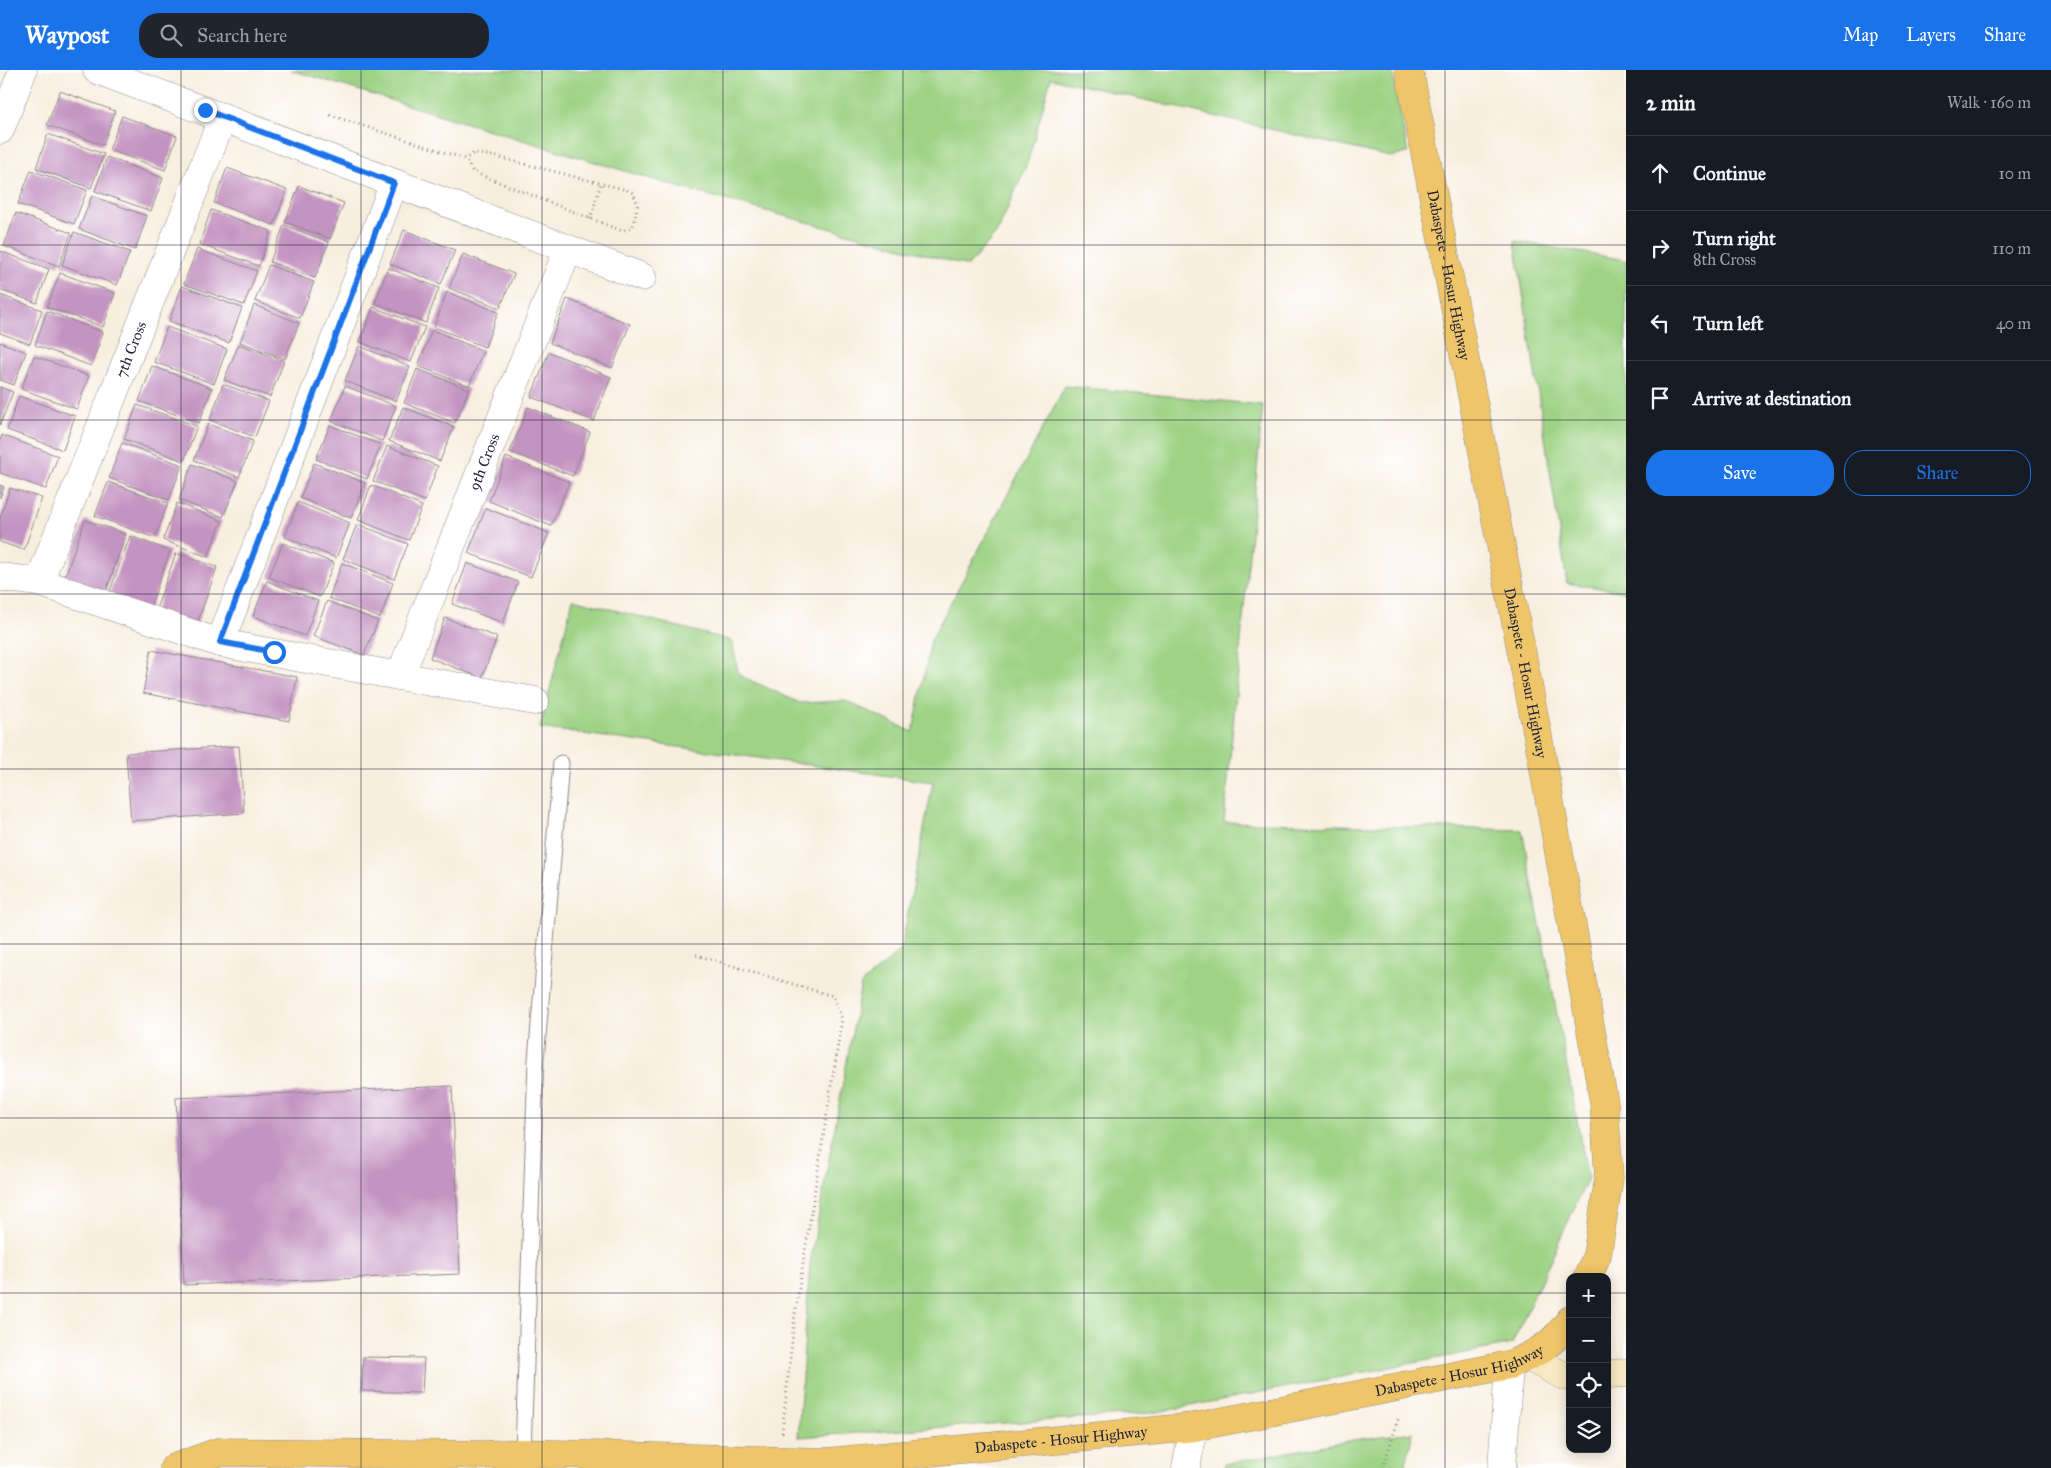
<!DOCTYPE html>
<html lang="en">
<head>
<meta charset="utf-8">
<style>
  :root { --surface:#171b24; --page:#20242c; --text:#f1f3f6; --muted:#9ea1a6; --line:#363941; --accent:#1a73e8 }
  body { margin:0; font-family:"IM FELL Great Primer",serif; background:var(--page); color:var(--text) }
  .controls { position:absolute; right:15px; bottom:15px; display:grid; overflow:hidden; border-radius:10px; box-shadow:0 2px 12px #0003 }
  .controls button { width:45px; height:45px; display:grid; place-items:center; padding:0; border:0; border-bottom:1px solid var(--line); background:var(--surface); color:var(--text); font:25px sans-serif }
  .stop { position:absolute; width:15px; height:15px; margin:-11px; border:4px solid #1a73e8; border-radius:50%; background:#fff }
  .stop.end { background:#1a73e8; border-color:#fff; box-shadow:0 1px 5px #0008 }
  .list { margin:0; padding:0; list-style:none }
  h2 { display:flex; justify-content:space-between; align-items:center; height:65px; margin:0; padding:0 20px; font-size:21px }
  h2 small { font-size:16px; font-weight:400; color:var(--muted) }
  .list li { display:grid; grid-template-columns:32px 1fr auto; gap:15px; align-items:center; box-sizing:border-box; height:75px; padding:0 20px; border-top:1px solid var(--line) }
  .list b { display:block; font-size:19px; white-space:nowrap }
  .list p { margin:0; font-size:16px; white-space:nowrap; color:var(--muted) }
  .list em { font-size:16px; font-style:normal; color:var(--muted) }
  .actions { display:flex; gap:10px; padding:15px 20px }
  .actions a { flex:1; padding:11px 0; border:1px solid var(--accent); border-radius:20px; text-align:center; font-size:18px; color:var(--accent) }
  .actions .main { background:var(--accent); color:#fff }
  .icon { flex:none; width:28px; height:28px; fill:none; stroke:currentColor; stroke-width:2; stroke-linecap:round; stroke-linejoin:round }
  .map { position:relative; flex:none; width:1626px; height:1398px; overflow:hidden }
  header { display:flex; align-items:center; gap:30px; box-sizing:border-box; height:70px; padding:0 25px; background:var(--accent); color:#fff }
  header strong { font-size:24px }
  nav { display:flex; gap:28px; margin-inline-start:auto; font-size:18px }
  .search { width:350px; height:45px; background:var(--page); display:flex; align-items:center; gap:12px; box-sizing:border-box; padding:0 18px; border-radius:20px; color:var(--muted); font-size:19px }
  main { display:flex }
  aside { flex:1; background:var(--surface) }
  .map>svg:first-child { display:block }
</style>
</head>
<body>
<header>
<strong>Waypost</strong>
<div class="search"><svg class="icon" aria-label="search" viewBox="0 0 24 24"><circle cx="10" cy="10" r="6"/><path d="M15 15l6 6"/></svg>Search here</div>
<nav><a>Map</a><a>Layers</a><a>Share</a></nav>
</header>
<main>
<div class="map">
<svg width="1626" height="1398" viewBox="0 0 1626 1398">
  <rect width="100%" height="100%" fill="#fff"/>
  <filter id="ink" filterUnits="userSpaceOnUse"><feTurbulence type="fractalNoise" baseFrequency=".02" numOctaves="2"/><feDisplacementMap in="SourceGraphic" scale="10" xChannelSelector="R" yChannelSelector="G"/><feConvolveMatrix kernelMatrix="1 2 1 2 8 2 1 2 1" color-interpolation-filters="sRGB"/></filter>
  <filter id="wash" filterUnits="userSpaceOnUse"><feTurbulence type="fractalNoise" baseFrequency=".0096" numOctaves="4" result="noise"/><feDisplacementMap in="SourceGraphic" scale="20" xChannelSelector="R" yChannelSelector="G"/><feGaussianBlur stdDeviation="1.12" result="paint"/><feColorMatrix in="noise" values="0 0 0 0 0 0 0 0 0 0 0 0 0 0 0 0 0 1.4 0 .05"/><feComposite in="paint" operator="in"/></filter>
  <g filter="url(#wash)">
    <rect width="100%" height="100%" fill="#f8eede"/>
    <path fill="#9ed385" stroke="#607a60" d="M 291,0 L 1392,0 L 1408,83 L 1390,87 L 1051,8 L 1028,91 L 998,161 L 968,196 L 678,117 Z
      M 1515,171 L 1626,190 L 1626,522 L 1567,513 Z
      M 1065,316 L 1263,335 L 1224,752 L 1522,760 L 1588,1108 L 1512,1274 L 1153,1343 L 798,1367 L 810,1193 L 861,914 L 901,880 L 933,712 L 540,658 L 573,529 L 732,571 L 739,605 L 800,633 L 846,631 L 913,662 L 931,570 Z
      M 1413,1362 L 1405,1398 L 1223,1398 L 1224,1394 L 1359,1369 Z"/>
    <g id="blocks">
      <path fill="#c393c1" d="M 60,21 L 115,41 L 103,75 L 47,55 Z
        M 122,46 L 177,66 L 165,100 L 109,80 Z
        M 48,64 L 104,84 L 91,118 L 36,98 Z
        M 107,87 L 163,108 L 151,141 L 95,121 Z
        M 227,98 L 287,120 L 274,155 L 214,133 Z
        M 31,100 L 87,120 L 74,154 L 18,134 Z
        M 299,116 L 344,133 L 330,169 L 285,152 Z
        M 92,126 L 147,146 L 135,180 L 79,159 Z
        M 211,140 L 271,161 L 259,196 L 199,174 Z
        M 16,143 L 71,163 L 59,196 L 4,176 Z
        M 284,155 L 329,172 L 315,208 L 270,192 Z
        M 404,160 L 455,180 L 441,214 L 390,194 Z
        M 74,162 L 130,182 L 117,215 L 62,195 Z
        M 197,179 L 257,201 L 244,235 L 184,214 Z
        M 0,181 L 49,199 L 37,233 L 0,220 Z
        M 463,184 L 514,204 L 500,238 L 449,218 Z
        M 269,195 L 314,212 L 300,248 L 255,231 Z
        M 388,198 L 439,218 L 426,253 L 375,233 Z
        M 60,203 L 115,223 L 103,257 L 47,237 Z
        M 182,216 L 242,238 L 229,273 L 169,251 Z
        M 447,222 L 498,242 L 485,277 L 434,257 Z
        M 0,225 L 42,240 L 30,274 L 0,263 Z
        M 567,229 L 630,254 L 612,298 L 550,273 Z
        M 254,235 L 299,253 L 285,289 L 240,272 Z
        M 373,237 L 425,257 L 411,292 L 360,272 Z
        M 47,241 L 103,262 L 91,296 L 35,275 Z
        M 167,257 L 227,279 L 214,314 L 154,292 Z
        M 432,260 L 483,281 L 469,316 L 418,296 Z
        M 0,272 L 26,282 L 14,315 L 0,310 Z
        M 239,274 L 284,291 L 270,327 L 224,310 Z
        M 359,276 L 410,297 L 396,331 L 345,311 Z
        M 549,282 L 611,307 L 594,351 L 531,327 Z
        M 34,286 L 89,306 L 77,339 L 21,319 Z
        M 152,296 L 212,318 L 199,353 L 139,331 Z
        M 417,299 L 469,319 L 455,353 L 404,333 Z
        M 223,314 L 269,331 L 255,367 L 210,350 Z
        M 345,316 L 396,336 L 382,371 L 331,351 Z
        M 0,317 L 13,322 L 0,355 Z
        M 19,326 L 75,346 L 63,380 L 7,360 Z
        M 137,335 L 197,356 L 184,391 L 124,369 Z
        M 403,337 L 454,357 L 440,391 L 389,371 Z
        M 528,337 L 590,362 L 573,406 L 510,382 Z
        M 208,354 L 253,371 L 239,407 L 194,390 Z
        M 330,355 L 381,375 L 367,409 L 316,389 Z
        M 2,365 L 58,386 L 46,419 L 0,403 L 0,371 Z
        M 122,373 L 182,395 L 169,430 L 109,408 Z
        M 387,376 L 438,396 L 425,431 L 373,411 Z
        M 506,387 L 569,412 L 551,456 L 489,431 Z
        M 314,393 L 365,413 L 351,448 L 300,428 Z
        M 192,394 L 238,411 L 223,447 L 179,430 Z
        M 108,412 L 168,433 L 155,468 L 95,446 Z
        M 0,415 L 4,417 L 0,428 Z
        M 371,415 L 422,436 L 409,470 L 358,450 Z
        M 10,418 L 42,428 L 24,480 L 0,472 L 0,448 Z
        M 298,432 L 350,453 L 336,488 L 285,467 Z
        M 177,433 L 222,451 L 208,487 L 163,470 Z
        M 486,438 L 549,463 L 531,507 L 468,483 Z
        M 85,450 L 126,464 L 104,527 L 63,512 Z
        M 357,454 L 408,474 L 394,509 L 343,489 Z
        M 130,466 L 170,481 L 148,543 L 107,529 Z
        M 283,473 L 334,493 L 320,527 L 269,507 Z
        M 176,483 L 217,497 L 195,560 L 154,545 Z
        M 342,493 L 393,513 L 380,548 L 329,528 Z
        M 467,493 L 518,512 L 503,553 L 452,534 Z
        M 267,511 L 318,531 L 305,566 L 253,546 Z
        M 327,531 L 378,551 L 364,585 L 313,566 Z
        M 445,548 L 497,567 L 482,608 L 430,588 Z
        M 151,580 L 297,607 L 289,651 L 143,623 Z
        M 239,676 L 244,743 L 131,751 L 126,683 Z
        M 452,1016 L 460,1204 L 184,1215 L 176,1028 Z
        M 363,1287 L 424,1288 L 422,1323 L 362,1321 Z"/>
    </g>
  </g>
  <g filter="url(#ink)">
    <use href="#blocks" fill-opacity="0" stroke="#8d888c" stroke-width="1"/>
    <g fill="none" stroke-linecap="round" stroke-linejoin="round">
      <g stroke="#8d888c" stroke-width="17">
        <path id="lane" d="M 523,1383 L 536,990 L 561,693"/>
      </g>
      <g stroke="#8d888c" stroke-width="29">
        <g id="street">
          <path d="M 97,0 L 642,207"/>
          <path d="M 0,60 L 23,0"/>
          <path d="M 0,507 L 39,512 L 220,573 L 535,631"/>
          <path id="s1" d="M 39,512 L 223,47"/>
          <path d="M 220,573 L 394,113"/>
          <path id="s2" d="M 400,606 L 568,179"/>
          <path d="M 1186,1398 L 1194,1357"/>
          <path d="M 1502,1398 L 1509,1295"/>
        </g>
      </g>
      <g stroke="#8d888c" stroke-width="29">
        <path id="secondary" d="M 1528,1287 L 1564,1306 L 1570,1305
          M 1607,1304 L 1626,1303"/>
      </g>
      <g stroke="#8d888c" stroke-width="29">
        <g id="highway">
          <path id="s3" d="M 1409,0 L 1540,677 L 1604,1033 L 1609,1108 L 1597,1185 L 1588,1207"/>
          <path id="s4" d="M 174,1398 L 218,1382 L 484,1385 L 523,1383 L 827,1392 L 1194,1357 L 1509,1295 C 1536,1284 1553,1275 1570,1250"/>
        </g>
      </g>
      <path stroke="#8d888c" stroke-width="3" stroke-dasharray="1 4" stroke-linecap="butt" d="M 330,45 L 465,89 L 473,102 L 622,161 L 633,156 L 638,134 L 633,123 L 627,120 L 493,86 L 474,83 L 465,89
        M 590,149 L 601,114
        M 696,885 L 833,926 L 842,949 L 795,1244 L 782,1363
        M 1383,1398 L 1399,1346"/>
      <use href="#lane" stroke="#fff" stroke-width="15"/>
      <use href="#street" stroke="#fff" stroke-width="28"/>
      <use href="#secondary" stroke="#f8e8c3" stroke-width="28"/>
      <use href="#highway" stroke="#eec569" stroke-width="28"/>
    </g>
  </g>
  <g fill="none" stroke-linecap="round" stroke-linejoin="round" filter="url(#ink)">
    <path stroke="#1a73e8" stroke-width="6" d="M 205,40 L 394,113 L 220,572 L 274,582"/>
  </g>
  <path fill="none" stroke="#22223b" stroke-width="1" stroke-opacity="0.55" d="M 181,0 L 181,1398M 361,0 L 361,1398M 542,0 L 542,1398M 723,0 L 723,1398M 903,0 L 903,1398M 1084,0 L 1084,1398M 1265,0 L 1265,1398M 1445,0 L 1445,1398M 0,175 L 1626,175M 0,350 L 1626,350M 0,524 L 1626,524M 0,699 L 1626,699M 0,874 L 1626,874M 0,1048 L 1626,1048M 0,1223 L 1570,1223M 1607,1223 L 1626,1223"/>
  <g text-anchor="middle" stroke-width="4.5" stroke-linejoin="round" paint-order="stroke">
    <g font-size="15" fill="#22223b" stroke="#fff">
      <text dy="5" stroke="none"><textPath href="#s3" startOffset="209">Dabaspete - Hosur Highway</textPath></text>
      <text dy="5" stroke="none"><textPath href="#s1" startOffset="250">7th Cross</textPath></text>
      <text dy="5" stroke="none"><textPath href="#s2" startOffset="230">9th Cross</textPath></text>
      <text dy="5" stroke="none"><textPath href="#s3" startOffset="614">Dabaspete - Hosur Highway</textPath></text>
      <text dy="5" stroke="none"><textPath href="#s4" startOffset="1296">Dabaspete - Hosur Highway</textPath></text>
      <text dy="5" stroke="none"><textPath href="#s4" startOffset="891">Dabaspete - Hosur Highway</textPath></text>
    </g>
  </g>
</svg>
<div class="controls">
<button>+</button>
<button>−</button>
<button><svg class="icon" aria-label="locate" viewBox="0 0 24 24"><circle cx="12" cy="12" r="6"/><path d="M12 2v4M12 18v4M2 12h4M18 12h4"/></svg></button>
<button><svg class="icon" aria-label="layers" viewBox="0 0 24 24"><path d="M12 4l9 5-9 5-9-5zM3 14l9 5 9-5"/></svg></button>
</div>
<div class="stop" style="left:274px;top:582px"></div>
<div class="stop end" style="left:205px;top:40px"></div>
</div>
<aside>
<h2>2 min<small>Walk · 160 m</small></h2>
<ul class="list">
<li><svg class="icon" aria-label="ahead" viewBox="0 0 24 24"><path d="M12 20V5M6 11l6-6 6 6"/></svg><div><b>Continue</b></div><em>10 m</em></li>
<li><svg class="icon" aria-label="right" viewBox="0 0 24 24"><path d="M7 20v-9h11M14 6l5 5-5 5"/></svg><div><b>Turn right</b><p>8th Cross</p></div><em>110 m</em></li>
<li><svg class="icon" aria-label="left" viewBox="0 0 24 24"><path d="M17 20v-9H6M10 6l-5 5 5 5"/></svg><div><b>Turn left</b></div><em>40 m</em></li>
<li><svg class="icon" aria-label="arrive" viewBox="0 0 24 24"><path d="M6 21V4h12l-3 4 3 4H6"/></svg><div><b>Arrive at destination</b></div></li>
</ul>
<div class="actions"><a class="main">Save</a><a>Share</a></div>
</aside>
</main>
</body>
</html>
